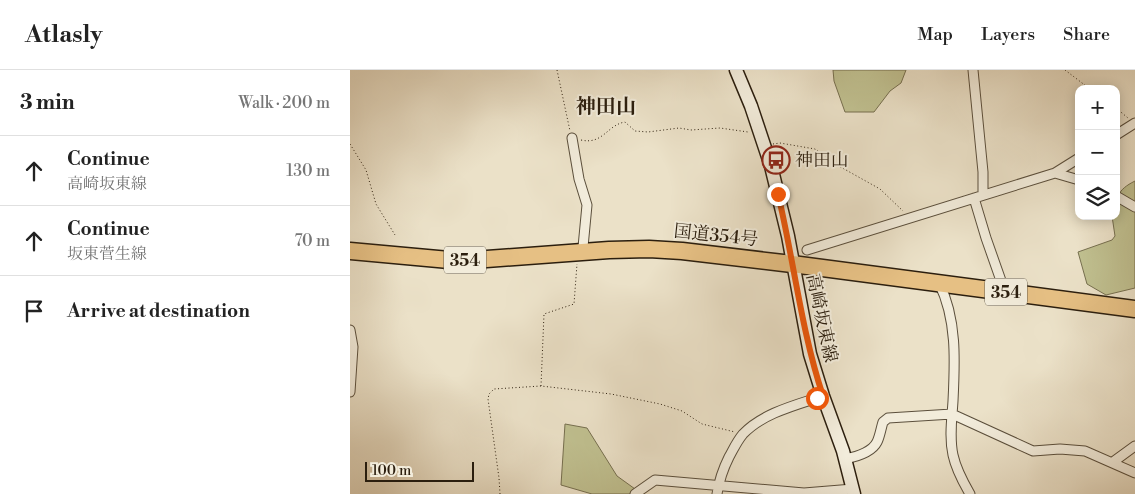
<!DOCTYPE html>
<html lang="en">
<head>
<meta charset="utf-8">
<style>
  :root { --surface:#fff; --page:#f2f2f2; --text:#222; --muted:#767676; --line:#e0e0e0 }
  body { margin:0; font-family:"Libre Bodoni","Noto Serif JP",serif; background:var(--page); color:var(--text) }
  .controls { position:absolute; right:15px; top:15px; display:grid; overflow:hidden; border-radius:10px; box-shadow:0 2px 12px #0003 }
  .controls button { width:45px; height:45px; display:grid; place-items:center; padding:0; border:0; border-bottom:1px solid var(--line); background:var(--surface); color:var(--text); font:25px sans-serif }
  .scale { position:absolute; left:15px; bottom:12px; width:109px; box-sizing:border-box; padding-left:5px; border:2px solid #2b1e0e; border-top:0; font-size:14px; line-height:18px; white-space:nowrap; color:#2b1e0e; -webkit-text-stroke:4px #f2ecdb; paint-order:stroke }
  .stop { position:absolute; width:15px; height:15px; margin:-11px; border:4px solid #ea580c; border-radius:50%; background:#fff }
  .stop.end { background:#ea580c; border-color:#fff; box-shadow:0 1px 5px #0008 }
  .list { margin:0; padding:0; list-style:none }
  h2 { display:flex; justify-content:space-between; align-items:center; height:65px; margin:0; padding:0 20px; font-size:21px }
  h2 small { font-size:16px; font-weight:400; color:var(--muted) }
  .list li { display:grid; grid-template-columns:32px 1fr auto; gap:15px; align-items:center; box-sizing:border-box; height:70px; padding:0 20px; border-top:1px solid var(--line) }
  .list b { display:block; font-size:19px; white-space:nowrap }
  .list p { margin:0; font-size:16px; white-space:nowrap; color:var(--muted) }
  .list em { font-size:16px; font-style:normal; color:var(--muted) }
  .icon { flex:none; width:28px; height:28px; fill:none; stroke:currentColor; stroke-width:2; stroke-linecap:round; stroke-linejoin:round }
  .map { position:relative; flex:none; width:785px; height:424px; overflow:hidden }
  header { display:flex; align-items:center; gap:30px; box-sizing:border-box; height:70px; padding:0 25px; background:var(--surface); border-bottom:1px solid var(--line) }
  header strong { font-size:24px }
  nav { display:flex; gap:28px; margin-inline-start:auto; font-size:18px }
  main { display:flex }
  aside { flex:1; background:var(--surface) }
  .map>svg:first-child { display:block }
</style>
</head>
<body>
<header>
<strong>Atlasly</strong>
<nav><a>Map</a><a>Layers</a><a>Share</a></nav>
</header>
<main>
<aside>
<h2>3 min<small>Walk · 200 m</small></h2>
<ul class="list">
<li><svg class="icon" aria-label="ahead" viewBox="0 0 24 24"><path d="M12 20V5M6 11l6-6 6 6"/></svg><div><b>Continue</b><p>高崎坂東線</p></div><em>130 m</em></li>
<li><svg class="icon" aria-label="ahead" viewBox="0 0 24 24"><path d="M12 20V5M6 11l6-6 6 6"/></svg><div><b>Continue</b><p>坂東菅生線</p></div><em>70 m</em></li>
<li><svg class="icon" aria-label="arrive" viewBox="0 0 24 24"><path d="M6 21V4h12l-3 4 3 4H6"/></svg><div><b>Arrive at destination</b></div></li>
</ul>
</aside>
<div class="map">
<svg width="785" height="424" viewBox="0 0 785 424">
  <rect width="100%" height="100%" fill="#ebe1c8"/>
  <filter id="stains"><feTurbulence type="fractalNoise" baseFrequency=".004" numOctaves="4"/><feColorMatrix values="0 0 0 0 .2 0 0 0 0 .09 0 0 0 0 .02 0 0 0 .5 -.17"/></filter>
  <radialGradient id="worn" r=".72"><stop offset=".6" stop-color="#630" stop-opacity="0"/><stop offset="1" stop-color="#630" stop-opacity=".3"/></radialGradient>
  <path fill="#c0c090" stroke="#766f4f" d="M 483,0 L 556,0 L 551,13 L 540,21 L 524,42 L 495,42 L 484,11 Z
    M 785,111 L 785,218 L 756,225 L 737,214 L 728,182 L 762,170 L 765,166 L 762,146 L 766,146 C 766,127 767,120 785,111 Z
    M 215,354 L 237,358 L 267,406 L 292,424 L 242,424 L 211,415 Z"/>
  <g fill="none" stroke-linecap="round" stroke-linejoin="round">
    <g stroke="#5b4f3c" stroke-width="11">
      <path id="street" d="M 623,0 L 633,102 L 633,125
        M 766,65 L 785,53
        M 222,68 L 229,109 L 237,135 L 233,177 L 230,182
        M 705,103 L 729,110
        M 766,126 L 785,137
        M 624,128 L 636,168 L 655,222
        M 457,180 L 705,103 L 729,88
        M 589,213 C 607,249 605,291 603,331 C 602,348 599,367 603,385 C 606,399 613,412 620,424
        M 0,260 L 3,277 L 0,322
        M 495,389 C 505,387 522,382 527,372 C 530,366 531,358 533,352 L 538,348 L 602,344 L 683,381 L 710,379 L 735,381 L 785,403
        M 763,392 L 785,376
        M 285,424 L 305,410 L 454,423 L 503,419
        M 367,424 C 369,411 373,399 379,387 C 383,380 387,371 393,364 C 413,343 446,335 473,326"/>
    </g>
    <g stroke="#2b1e0e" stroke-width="15">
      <path id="secondary" d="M 386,0 L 401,36 L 421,96 L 438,166 L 460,284 L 473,326 L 493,381 L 504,424"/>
    </g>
    <g stroke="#2b1e0e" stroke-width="19">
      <path id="highway" d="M 0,181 L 110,191 L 259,180 L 299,179 L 332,181 L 442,194 L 785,239"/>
    </g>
    <path stroke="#2b1e0e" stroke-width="1" stroke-dasharray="1 2.5" stroke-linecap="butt" d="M 207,0 L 220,61
      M 715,0 L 740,19
      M 766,38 L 778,48
      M 231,70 C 253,75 257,55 275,52 L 285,61 L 298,62 L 329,58 L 341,60 L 370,58 L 398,62
      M 0,74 L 16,100 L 26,134 L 45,165
      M 423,74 L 430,73 L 465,79 L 487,95 L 530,119 L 553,141
      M 191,316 L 194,244 L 224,234 L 227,194
      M 150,424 L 149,408 L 138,329 L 139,324 L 144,319 L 191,316 L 261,324 L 310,334 L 332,341 L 352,354 L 385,362"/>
    <use href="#street" stroke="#f2ecdb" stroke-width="9"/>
    <use href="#secondary" stroke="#f2ecdb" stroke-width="12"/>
    <use href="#highway" stroke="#e6c084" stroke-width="16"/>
  </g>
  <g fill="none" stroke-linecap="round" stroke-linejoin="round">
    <path stroke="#ea580c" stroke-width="6" d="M 428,124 C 444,191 451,260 473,326 L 467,328"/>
  </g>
  <defs>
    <g id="bus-ring" transform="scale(1.4375)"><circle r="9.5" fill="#f2ecdb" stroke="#8f2418" stroke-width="1.5"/><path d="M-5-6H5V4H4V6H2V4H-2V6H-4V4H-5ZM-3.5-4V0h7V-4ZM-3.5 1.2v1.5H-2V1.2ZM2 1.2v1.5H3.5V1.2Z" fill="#8f2418"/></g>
  </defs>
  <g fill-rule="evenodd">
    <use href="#bus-ring" x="426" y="90"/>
  </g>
  <g text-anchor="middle" stroke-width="4" stroke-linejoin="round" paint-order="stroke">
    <g fill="#f2ecdb" stroke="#675c4c" stroke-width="1">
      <rect x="94" y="176.5" width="42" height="27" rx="4"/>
      <rect x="635" y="208.5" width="42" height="27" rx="4"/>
    </g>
    <g font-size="16" font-weight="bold" fill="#2b1e0e">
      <text x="115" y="196">354</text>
      <text x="656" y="228">354</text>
    </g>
    <g font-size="18" fill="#2b1e0e" stroke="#f2ecdb" text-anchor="start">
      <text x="445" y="96">神田山</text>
    </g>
    <g font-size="18" fill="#2b1e0e" stroke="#f2ecdb">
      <text transform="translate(366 165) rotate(6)" y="6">国道354号</text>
      <text transform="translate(472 248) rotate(78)" y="6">高崎坂東線</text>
    </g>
    <g font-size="20" font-weight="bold" fill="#2b1e0e" stroke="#f2ecdb">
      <text x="256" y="43">神田山</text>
    </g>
  </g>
  <rect width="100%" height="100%" filter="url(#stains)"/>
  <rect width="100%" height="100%" fill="url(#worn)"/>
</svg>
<div class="controls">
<button>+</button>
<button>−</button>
<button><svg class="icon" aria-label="layers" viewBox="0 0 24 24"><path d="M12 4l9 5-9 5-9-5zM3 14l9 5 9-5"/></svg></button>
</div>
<div class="scale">100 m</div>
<div class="stop" style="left:467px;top:328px"></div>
<div class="stop end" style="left:428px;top:124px"></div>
</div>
</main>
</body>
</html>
